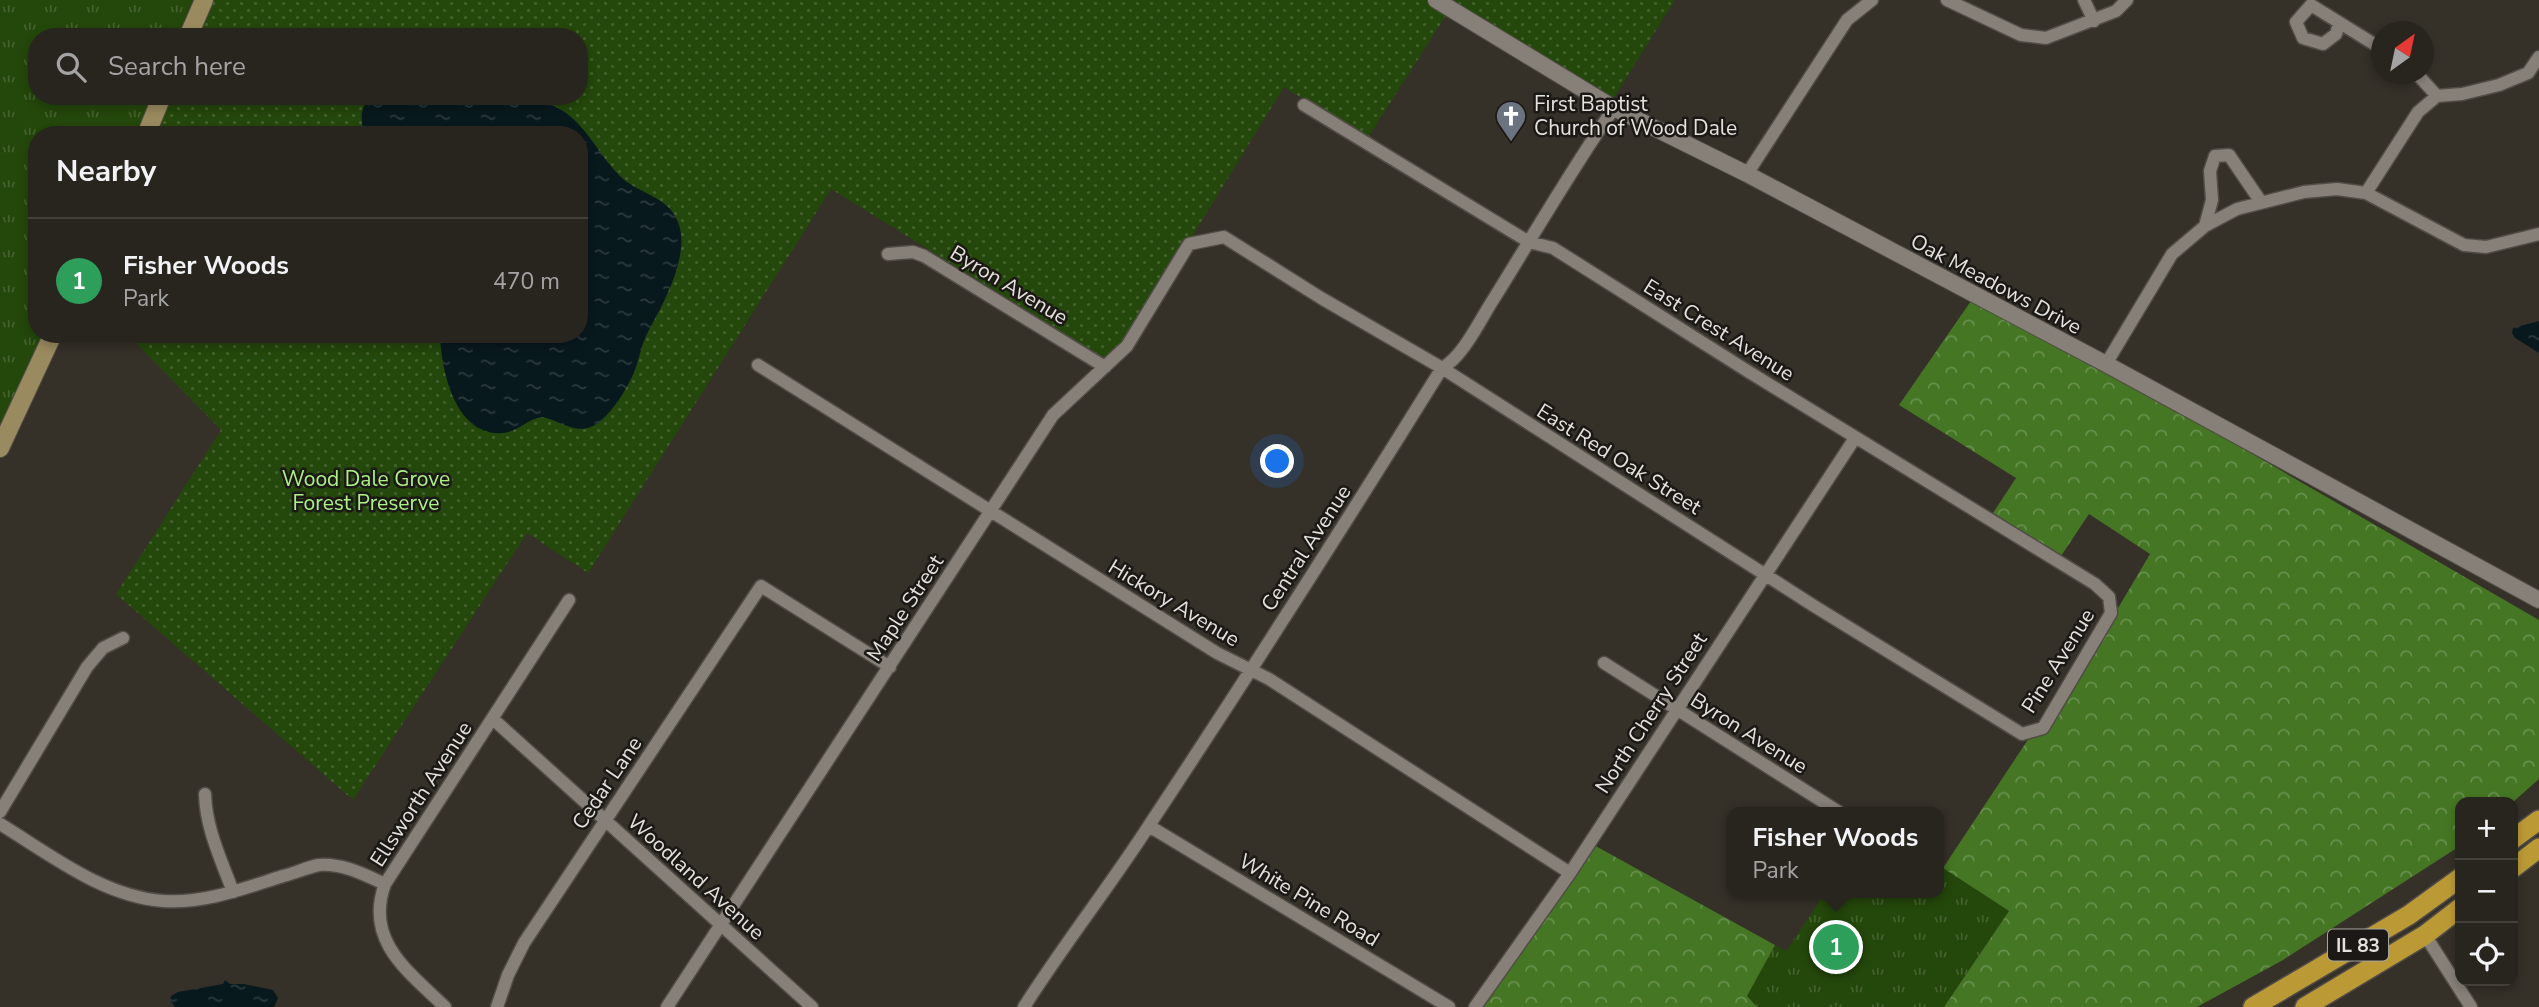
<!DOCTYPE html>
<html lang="en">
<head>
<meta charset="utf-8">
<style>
  :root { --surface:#28241e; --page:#34302b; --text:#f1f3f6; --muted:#a5a4a4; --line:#44413c; --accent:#f49aa3 }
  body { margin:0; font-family:"Nunito Sans",sans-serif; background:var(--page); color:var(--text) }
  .controls { position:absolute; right:21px; bottom:21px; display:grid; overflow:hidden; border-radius:14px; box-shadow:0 4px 10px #0003 }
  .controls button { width:63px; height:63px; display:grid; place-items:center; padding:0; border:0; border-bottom:2px solid var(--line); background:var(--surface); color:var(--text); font:35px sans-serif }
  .compass { position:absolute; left:2371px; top:21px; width:63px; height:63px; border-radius:50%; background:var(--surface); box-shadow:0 4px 10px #0003; rotate:33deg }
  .you { position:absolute; left:1278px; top:462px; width:24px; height:24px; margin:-18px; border:5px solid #fff; border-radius:50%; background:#1a73e8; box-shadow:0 0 0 10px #1a73e833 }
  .badge { display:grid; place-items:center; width:46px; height:46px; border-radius:50%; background:var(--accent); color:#fff; font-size:23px; font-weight:700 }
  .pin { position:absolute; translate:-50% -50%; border:4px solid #fff; box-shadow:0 2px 7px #0006 }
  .popup { position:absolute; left:1727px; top:807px; width:217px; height:91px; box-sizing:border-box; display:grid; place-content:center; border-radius:14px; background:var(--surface); filter:drop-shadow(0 2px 5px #0005); font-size:23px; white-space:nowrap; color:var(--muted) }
  .popup b { font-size:26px; color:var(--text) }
  .popup::after { content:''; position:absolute; left:50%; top:100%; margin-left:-14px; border:14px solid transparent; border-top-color:var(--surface) }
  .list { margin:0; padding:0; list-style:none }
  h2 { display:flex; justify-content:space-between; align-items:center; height:91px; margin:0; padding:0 28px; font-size:30px }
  h2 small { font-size:23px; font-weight:400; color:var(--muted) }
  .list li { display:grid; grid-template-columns:46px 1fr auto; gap:21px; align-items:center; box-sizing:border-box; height:126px; padding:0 28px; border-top:2px solid var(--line) }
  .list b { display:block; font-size:26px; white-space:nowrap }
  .list p { margin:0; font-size:23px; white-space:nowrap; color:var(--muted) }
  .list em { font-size:23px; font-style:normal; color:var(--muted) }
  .icon { flex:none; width:38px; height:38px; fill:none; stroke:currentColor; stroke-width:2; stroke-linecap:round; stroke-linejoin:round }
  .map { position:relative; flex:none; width:2539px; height:1007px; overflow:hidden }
  .search { position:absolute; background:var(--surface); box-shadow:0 4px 10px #0003; left:28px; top:28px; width:560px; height:77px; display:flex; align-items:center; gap:18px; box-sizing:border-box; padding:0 24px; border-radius:28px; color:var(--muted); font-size:26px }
  .panel { position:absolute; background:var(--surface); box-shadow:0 4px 10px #0003; left:28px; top:126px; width:560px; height:217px; border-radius:28px }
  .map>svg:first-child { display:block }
</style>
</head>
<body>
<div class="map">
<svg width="2539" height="1007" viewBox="0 0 2539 1007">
  <defs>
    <pattern id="grass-tufts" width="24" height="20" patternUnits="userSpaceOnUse" patternTransform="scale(1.75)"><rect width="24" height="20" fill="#24470b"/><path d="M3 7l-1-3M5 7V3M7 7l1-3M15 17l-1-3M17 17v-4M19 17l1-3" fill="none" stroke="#44612e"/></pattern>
    <pattern id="forest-crowns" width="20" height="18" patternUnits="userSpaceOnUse" patternTransform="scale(1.75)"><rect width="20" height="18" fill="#447623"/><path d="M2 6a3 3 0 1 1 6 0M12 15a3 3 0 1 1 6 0" fill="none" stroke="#68904d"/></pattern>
    <pattern id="park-dots" width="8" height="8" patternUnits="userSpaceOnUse" patternTransform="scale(1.75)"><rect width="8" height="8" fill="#24470b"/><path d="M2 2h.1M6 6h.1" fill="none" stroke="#44612e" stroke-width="1.8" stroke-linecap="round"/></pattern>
    <pattern id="water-ripples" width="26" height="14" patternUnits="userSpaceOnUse" patternTransform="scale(1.75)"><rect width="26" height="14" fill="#08191e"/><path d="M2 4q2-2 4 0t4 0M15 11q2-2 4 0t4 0" fill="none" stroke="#2c3a3e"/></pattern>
  </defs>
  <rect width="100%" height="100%" fill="#353028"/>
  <path fill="url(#grass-tufts)" d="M 0,0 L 193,0 L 177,37 L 37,37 L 37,96 L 152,96 L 135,135 L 37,135 L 37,334 L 43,334 L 0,427 Z
    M 1943,868 L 2009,911 L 1944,1007 L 1757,1007 L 1747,996 L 1775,945 L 1786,951 L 1825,893 L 1939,893 L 1939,874 Z"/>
  <path fill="url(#forest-crowns)" d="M 1973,298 L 2187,416 L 2539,620 L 2539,779 L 2513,802 L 2460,802 L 2460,846 L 2283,960 L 2197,1007 L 1944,1007 L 2009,911 L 1943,868 L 2031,735 L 2046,730 L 2150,554 L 2089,514 L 2059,559 L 1991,516 L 2016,478 L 1899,405 Z
    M 1592,844 L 1775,945 L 1747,996 L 1757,1007 L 1484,1007 Z"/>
  <path fill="url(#park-dots)" d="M 210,0 L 1675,0 L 1613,99 L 1454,3 L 1367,139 L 1284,87 L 1191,238 C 1154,271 1144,327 1104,358 L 831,189 L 588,573 L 527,533 L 353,800 L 116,594 L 221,430 L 127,334 L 579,334 L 579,135 L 151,135 L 168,96 L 579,96 L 579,37 L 194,37 Z"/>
  <path fill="url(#water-ripples)" d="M 373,96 L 527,96 C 540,101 555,105 566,113 C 589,130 601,158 621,177 C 640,195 667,195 678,222 C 691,255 663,304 648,332 C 642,343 640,355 636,367 C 629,387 611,416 593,426 C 575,435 559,420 542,417 C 528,419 519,431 503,433 C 455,437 441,370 440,334 L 579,334 L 579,135 L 365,135 C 360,120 359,106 373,96 Z
    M 2539,321 L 2539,353 L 2515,338 L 2512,333 L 2513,328 Z
    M 225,980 L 230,984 L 244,984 L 273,990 L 278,998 L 274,1007 L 175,1007 L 170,1000 L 171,996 L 178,992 L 223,984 Z"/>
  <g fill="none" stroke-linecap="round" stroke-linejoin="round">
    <g stroke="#514c46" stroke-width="15">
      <path id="minor" d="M 1947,0 L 2021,35 L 2046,38 L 2116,11 L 2127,0
        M 2084,0 L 2094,21
        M 2339,23 L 2336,34 L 2323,44 L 2303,38 L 2296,22 L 2311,5 L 2382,49
        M 2417,74 L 2437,96
        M 1747,174 L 1847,20 L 1872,0
        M 2366,193 L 2418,112 L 2437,96 L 2462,94 L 2499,85 L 2528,73 L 2539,57
        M 2205,226 L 2212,200 L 2210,171 L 2215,156 L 2229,155 L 2261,202
        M 888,254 L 913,252 L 924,256 L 1105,367
        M 2106,364 L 2172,254 L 2205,226 L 2237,209 L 2304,192 L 2337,189 L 2366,193 L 2464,245 L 2486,247 L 2539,234
        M 758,365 L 1217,653 L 1269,679 L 1570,873
        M 1604,663 L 1839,812
        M 493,719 L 812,1007
        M 205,794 C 206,829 221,859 233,892
        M 0,812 L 87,667 L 103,648 L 123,638
        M 0,824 C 51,855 102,896 163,901 C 204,904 245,888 283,876 C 295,873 308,867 319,865 C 343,863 365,875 385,884
        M 1149,826 L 1449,1007
        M 2425,935 L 2471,1007
        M 445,1007 C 409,972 364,941 385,884 L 569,600
        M 497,1007 L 508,975 L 524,943 L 761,586 L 890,667
        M 667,1007 L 1053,415 L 1127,346 L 1189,244 L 1224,237 L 1321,298 L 1442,368 L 1814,606 L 2022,734 L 2043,728 L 2111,613 L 2109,597 L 2095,584 L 1749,372 L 1553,248 L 1529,242 L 1304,105
        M 1024,1007 C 1064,944 1110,886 1150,824 C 1250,673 1347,521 1442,368 C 1463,357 1480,320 1493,300 C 1533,236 1571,170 1614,108
        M 1475,1007 L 1570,873 L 1855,438"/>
    </g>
    <g stroke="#514c46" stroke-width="18">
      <path id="tertiary" d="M 1436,0 L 1614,108 L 1747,174 L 2106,364 L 2539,600"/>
    </g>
    <g stroke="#514c46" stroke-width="20">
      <path id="secondary" d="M 188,37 L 204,0
        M 146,135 L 162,96
        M 0,448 L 53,334"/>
    </g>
    <g stroke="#514c46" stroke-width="22">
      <path id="trunk" d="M 2513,839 L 2539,820
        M 2513,868 L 2539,848
        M 2253,1007 L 2409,915 L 2460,878
        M 2305,1007 L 2425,935 L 2460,908"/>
    </g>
    <use href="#minor" stroke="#878078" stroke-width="12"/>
    <use href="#tertiary" stroke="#878078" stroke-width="16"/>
    <use href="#secondary" stroke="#9a8a5f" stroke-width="18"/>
    <use href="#trunk" stroke="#bb9a36" stroke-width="19"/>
  </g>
  <defs>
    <g id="church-pin" transform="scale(1.575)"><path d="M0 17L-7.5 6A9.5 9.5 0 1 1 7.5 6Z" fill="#6b7280" stroke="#1b1815"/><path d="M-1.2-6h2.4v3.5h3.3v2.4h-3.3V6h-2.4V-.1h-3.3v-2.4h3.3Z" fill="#fff"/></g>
  </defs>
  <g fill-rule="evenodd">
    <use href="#church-pin" x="1511" y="116"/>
  </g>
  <g text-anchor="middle" stroke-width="5" stroke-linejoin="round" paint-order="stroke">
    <rect fill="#1b1815" stroke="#a8a5a0" stroke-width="2" x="2328" y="929.5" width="60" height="31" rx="5"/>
    <g font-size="19" font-weight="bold" fill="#e5e1dc">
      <text x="2358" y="952">IL 83</text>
    </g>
    <g font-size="21" fill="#e5e1dc" stroke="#1b1815" text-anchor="start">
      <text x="1534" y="111">First Baptist<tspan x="1534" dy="24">Church of Wood Dale</tspan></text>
    </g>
    <g font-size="21" fill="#e5e1dc" stroke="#1b1815">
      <text transform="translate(1996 284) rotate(28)" y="7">Oak Meadows Drive</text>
      <text transform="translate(1009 285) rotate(31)" y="7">Byron Avenue</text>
      <text transform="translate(1719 330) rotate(32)" y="7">East Crest Avenue</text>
      <text transform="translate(1619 459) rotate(32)" y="7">East Red Oak Street</text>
      <text transform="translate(1306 548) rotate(-57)" y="7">Central Avenue</text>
      <text transform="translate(1174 603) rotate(31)" y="7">Hickory Avenue</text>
      <text transform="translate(905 608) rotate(-57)" y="7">Maple Street</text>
      <text transform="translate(2058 661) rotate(-58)" y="7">Pine Avenue</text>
      <text transform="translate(1651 713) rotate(-57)" y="7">North Cherry Street</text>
      <text transform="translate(1749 733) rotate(32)" y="7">Byron Avenue</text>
      <text transform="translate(607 783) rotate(-56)" y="7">Cedar Lane</text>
      <text transform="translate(421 794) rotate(-57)" y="7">Ellsworth Avenue</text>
      <text transform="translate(696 877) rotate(42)" y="7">Woodland Avenue</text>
      <text transform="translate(1309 900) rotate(31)" y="7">White Pine Road</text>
    </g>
    <g font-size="21" fill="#abf186" stroke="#1b1815">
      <text x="366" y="486">Wood Dale Grove<tspan x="366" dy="24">Forest Preserve</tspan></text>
    </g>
  </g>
</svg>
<div class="controls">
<button>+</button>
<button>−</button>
<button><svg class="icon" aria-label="locate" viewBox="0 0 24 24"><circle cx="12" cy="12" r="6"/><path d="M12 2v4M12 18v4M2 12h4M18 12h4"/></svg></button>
</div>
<svg class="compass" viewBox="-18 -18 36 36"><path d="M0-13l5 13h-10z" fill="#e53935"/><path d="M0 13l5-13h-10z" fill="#a5a4a4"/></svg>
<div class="you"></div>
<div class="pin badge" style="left:1836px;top:947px;background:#2e9e5b">1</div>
<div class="popup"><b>Fisher Woods</b>Park</div>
<div class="search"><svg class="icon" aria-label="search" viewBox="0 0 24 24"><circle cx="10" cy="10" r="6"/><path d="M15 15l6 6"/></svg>Search here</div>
<section class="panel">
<h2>Nearby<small></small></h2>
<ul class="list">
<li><span class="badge" style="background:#2e9e5b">1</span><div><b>Fisher Woods</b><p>Park</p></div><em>470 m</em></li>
</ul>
</section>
</div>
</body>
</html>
